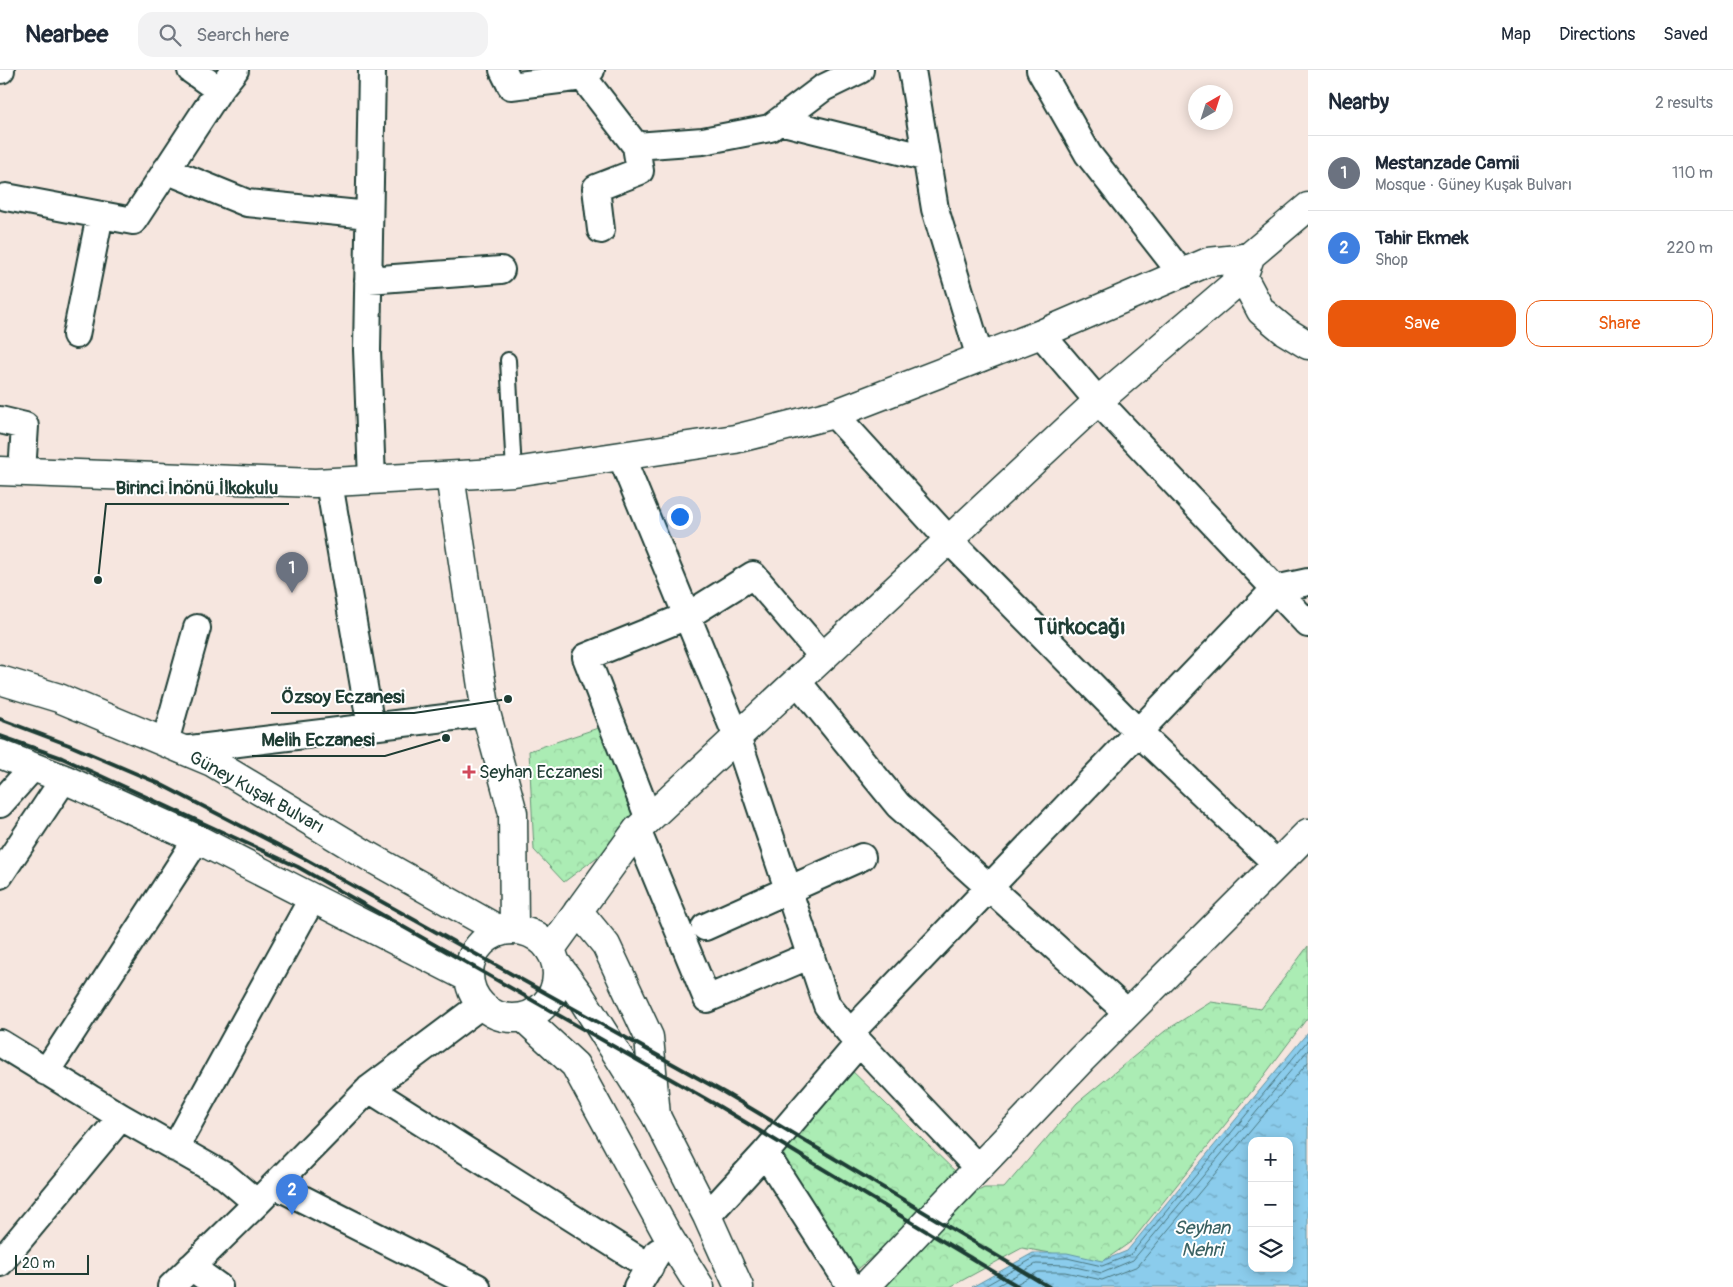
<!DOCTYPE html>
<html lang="en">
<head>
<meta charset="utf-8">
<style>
  :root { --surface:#fff; --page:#f2f2f3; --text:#1f2937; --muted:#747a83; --line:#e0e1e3; --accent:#ea580c }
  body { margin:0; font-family:Pangolin,sans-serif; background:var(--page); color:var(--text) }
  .controls { position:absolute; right:15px; bottom:15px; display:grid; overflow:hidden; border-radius:10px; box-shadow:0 2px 12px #0003 }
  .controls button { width:45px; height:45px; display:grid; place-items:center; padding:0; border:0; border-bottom:1px solid var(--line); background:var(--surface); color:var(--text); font:25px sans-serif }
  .compass { position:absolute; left:1188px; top:15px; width:45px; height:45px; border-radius:50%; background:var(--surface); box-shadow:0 2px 12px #0003; rotate:39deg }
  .scale { position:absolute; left:15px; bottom:12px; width:74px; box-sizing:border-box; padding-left:5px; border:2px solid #1f3d34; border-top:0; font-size:14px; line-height:18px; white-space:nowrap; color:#1f3d34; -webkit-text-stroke:4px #fff; paint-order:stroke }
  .you { position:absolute; left:679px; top:446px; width:18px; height:18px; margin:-12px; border:4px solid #fff; border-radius:50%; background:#1a73e8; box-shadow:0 0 0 8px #1a73e833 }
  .badge { display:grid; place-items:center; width:32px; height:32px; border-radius:50%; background:var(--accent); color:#fff; font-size:16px; font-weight:700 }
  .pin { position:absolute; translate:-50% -41px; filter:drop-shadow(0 1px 2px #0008) }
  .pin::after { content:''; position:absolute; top:26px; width:18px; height:15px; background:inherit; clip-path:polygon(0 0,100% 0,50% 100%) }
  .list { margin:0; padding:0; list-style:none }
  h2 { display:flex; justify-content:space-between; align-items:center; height:65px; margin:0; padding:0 20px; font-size:21px }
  h2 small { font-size:16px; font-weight:400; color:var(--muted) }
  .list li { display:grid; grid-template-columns:32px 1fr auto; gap:15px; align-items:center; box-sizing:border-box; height:75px; padding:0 20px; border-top:1px solid var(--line) }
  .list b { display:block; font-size:19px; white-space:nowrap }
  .list p { margin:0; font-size:16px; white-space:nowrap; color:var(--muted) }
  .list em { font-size:16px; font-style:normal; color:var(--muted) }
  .actions { display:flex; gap:10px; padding:15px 20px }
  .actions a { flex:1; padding:11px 0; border:1px solid var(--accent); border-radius:15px; text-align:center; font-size:18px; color:var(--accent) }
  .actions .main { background:var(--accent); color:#fff }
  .icon { flex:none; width:28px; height:28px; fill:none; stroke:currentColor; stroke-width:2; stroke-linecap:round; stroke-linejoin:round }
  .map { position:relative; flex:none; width:1308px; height:1217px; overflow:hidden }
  header { display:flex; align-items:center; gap:30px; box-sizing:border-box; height:70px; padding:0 25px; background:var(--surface); border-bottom:1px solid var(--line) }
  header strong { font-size:24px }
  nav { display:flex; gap:28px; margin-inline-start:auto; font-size:18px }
  .search { width:350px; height:45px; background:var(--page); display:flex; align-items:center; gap:12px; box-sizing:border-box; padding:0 18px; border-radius:15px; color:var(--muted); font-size:19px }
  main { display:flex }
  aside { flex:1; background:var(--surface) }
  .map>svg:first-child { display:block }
</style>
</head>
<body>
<header>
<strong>Nearbee</strong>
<div class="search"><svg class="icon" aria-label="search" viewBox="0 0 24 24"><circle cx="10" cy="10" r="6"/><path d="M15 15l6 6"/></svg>Search here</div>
<nav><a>Map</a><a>Directions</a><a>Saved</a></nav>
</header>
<main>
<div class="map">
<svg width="1308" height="1217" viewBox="0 0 1308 1217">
  <defs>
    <pattern id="park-crowns" width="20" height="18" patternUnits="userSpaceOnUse" patternTransform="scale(1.25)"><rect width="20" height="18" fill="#abecb4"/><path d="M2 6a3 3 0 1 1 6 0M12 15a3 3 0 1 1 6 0" fill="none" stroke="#93cb9b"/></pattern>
    <pattern id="water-ripples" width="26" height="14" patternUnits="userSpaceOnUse" patternTransform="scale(1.25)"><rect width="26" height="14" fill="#8bccec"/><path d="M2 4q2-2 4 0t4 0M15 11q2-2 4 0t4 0" fill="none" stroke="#71a7c0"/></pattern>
  </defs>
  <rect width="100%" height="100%" fill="#f6e6df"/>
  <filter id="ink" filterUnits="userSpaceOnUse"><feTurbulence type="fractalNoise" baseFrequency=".02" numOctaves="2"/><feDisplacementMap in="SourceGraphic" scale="10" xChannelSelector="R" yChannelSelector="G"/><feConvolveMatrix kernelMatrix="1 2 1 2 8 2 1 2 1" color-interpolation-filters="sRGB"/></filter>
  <g filter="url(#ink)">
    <path fill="url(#park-crowns)" stroke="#659474" d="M 607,655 L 646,750 L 564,812 L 534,780 L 529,681 Z
      M 1308,876 L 1308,947 L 1260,1011 L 1132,1171 L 1102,1192 L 1022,1178 L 950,1217 L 877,1217 L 947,1138 L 984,1118 L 1004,1118 L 1077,1033 L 1165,961 L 1211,932 L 1261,939 Z
      M 845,994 L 962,1108 L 857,1200 L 765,1092 Z"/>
    <path fill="url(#water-ripples)" stroke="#6093a2" fill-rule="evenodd" d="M 1308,962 L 1308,1217 L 972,1217 L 1033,1183 L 1067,1183 L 1102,1191 L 1127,1181 ZM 1252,1071 L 1289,1071 L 1289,1198 L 1252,1198 Z"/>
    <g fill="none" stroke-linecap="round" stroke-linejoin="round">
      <path stroke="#4a767e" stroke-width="1" d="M 983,1217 L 1034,1188 L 1067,1188 L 1102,1196 L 1130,1185 L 1308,970
        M 995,1217 L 1036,1194 L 1066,1195 L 1102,1203 L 1133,1190 L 1308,980
        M 1011,1217 L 1038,1202 L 1065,1202 L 1102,1210 L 1138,1196 L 1308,992"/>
      <g stroke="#1f3d34" stroke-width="18">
        <path id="lane" d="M 508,290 L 514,402"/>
      </g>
      <g stroke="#1f3d34" stroke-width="30">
        <path id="street" d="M 0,0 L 1,0
          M 191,0 L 219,20
          M 503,0 L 511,16 L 583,7 L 591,0
          M 912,0 L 935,139 L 980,288
          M 1040,0 L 1088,84 L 1182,204
          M 583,7 L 636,76 L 703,71 L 770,58 L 823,18 L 860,0
          M 779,51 L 927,88
          M 166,100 L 247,133 L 369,145
          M 6,127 L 133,151 L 219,20 L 235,0
          M 601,160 L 596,118 L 640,101 L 636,76
          M 368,210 L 501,200
          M 1041,264 L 1098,331 L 1308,554
          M 76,265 L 100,145
          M 834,344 L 949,470 L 1138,662 L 1277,794
          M 0,350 L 25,356 L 22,402
          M 621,386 L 737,667 L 827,935 L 850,963
          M 372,410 L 367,280 L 372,0
          M 329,413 L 371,657
          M 797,611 L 898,735 L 1128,943
          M 165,672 L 197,558
          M 182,680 L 486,643
          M 0,734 L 33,697
          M 649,749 L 586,587 L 687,546 L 753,505 L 823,587
          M 637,760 L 707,929 L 811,885
          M 0,805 L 64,709
          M 705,857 L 862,787
          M 0,973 L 121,1047 L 225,1106 L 257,1133
          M 46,1002 L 197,769
          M 369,1019 L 650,1197
          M 175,1078 L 312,829
          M 765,1083 L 851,1217
          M 978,1098 L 850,963 L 1275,519 L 1308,512
          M 275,1115 L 477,1217
          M 707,1146 L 765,1083 L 859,973
          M 0,1193 L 121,1047
          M 191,1197 L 219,1217
          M 171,1217 L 257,1133 L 369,1019 L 481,935
          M 637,1217 L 658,1182"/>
      </g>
      <g stroke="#1f3d34" stroke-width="31">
        <path id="secondary" d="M 1249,190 L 1243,207 L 1261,241 L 1285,261 L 1308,275
          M 0,401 L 315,413 L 514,402 L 735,369 L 834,344 L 1041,264 L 1208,192 L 1238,189 L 1250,186 L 1308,137
          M 450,406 L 486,643 L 513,743 L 514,860
          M 578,841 L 606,875 L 649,967 L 656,1046
          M 550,880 L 637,760 L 1098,331 L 1243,207
          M 865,1217 L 1082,989 L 1308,763"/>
      </g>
      <g stroke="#1f3d34" stroke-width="31">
        <path id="primary" d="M 0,610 L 59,628 L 212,692 L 368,786 L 501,861
          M 0,684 L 64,709 L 197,769 L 469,908
          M469 904a44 44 0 1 1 88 0a44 44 0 1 1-88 0Z
          M 556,893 L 579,924 L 656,1046 L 707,1146 L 739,1217
          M 523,947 L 575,995 L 668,1166 L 700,1217"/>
      </g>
      <use href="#lane" stroke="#fff" stroke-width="14"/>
      <use href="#street" stroke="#fff" stroke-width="26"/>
      <use href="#secondary" stroke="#fff" stroke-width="28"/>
      <use href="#primary" stroke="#fff" stroke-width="28"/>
      <path stroke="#1f3d34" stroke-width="4" d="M 0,649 L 69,675 L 158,713 L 305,789 L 725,1023 L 1049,1217
        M 0,666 L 62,688 L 298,797 L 720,1037 L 1019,1217"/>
    </g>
  </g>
  <path fill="#d1495b" stroke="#fff" stroke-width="2" d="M466.5 694.5h5v5h5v5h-5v5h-5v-5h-5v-5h5z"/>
  <g text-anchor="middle" stroke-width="4" stroke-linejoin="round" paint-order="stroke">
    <g font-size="18" fill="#1f3d34" stroke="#fff" text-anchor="start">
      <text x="479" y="708">Seyhan Eczanesi</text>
    </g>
    <g font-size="18" fill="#1f3d34" stroke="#fff">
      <text transform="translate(257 722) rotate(29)" y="6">Güney Kuşak Bulvarı</text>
    </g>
    <g font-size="19" font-style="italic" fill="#3a6162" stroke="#fff">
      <text x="1202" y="1164">Seyhan<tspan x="1202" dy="22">Nehri</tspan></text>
    </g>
    <g font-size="22" font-weight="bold" fill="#1f3d34" stroke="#fff">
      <text x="1080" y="564">Türkocağı</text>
    </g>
  </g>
  <path fill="none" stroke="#1f3d34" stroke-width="2" d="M98 510L106 434H289M508 629L414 643H271M446 668L385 686H252"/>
  <g fill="#1f3d34" stroke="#fff" stroke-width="2">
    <circle cx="98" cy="510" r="5"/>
    <circle cx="508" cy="629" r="5"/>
    <circle cx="446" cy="668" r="5"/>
  </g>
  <g font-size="19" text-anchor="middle" font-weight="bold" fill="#1f3d34" stroke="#fff" stroke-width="4" stroke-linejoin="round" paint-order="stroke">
    <text x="197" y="424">Birinci İnönü İlkokulu</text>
    <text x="343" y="633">Özsoy Eczanesi</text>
    <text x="318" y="676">Melih Eczanesi</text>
  </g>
</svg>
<div class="controls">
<button>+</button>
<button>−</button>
<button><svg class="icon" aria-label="layers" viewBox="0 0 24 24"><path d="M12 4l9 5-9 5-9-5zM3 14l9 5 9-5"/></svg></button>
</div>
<svg class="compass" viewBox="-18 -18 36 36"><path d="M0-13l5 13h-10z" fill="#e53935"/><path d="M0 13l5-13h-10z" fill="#747a83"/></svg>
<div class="scale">20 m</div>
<div class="you"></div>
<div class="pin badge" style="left:292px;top:523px;background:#6b7280">1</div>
<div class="pin badge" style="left:292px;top:1145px;background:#3f7fe0">2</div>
</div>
<aside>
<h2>Nearby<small>2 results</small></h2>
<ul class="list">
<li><span class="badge" style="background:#6b7280">1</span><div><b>Mestanzade Camii</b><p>Mosque · Güney Kuşak Bulvarı</p></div><em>110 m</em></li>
<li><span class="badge" style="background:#3f7fe0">2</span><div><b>Tahir Ekmek</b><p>Shop</p></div><em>220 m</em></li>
</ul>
<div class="actions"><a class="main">Save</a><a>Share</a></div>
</aside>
</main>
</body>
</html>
